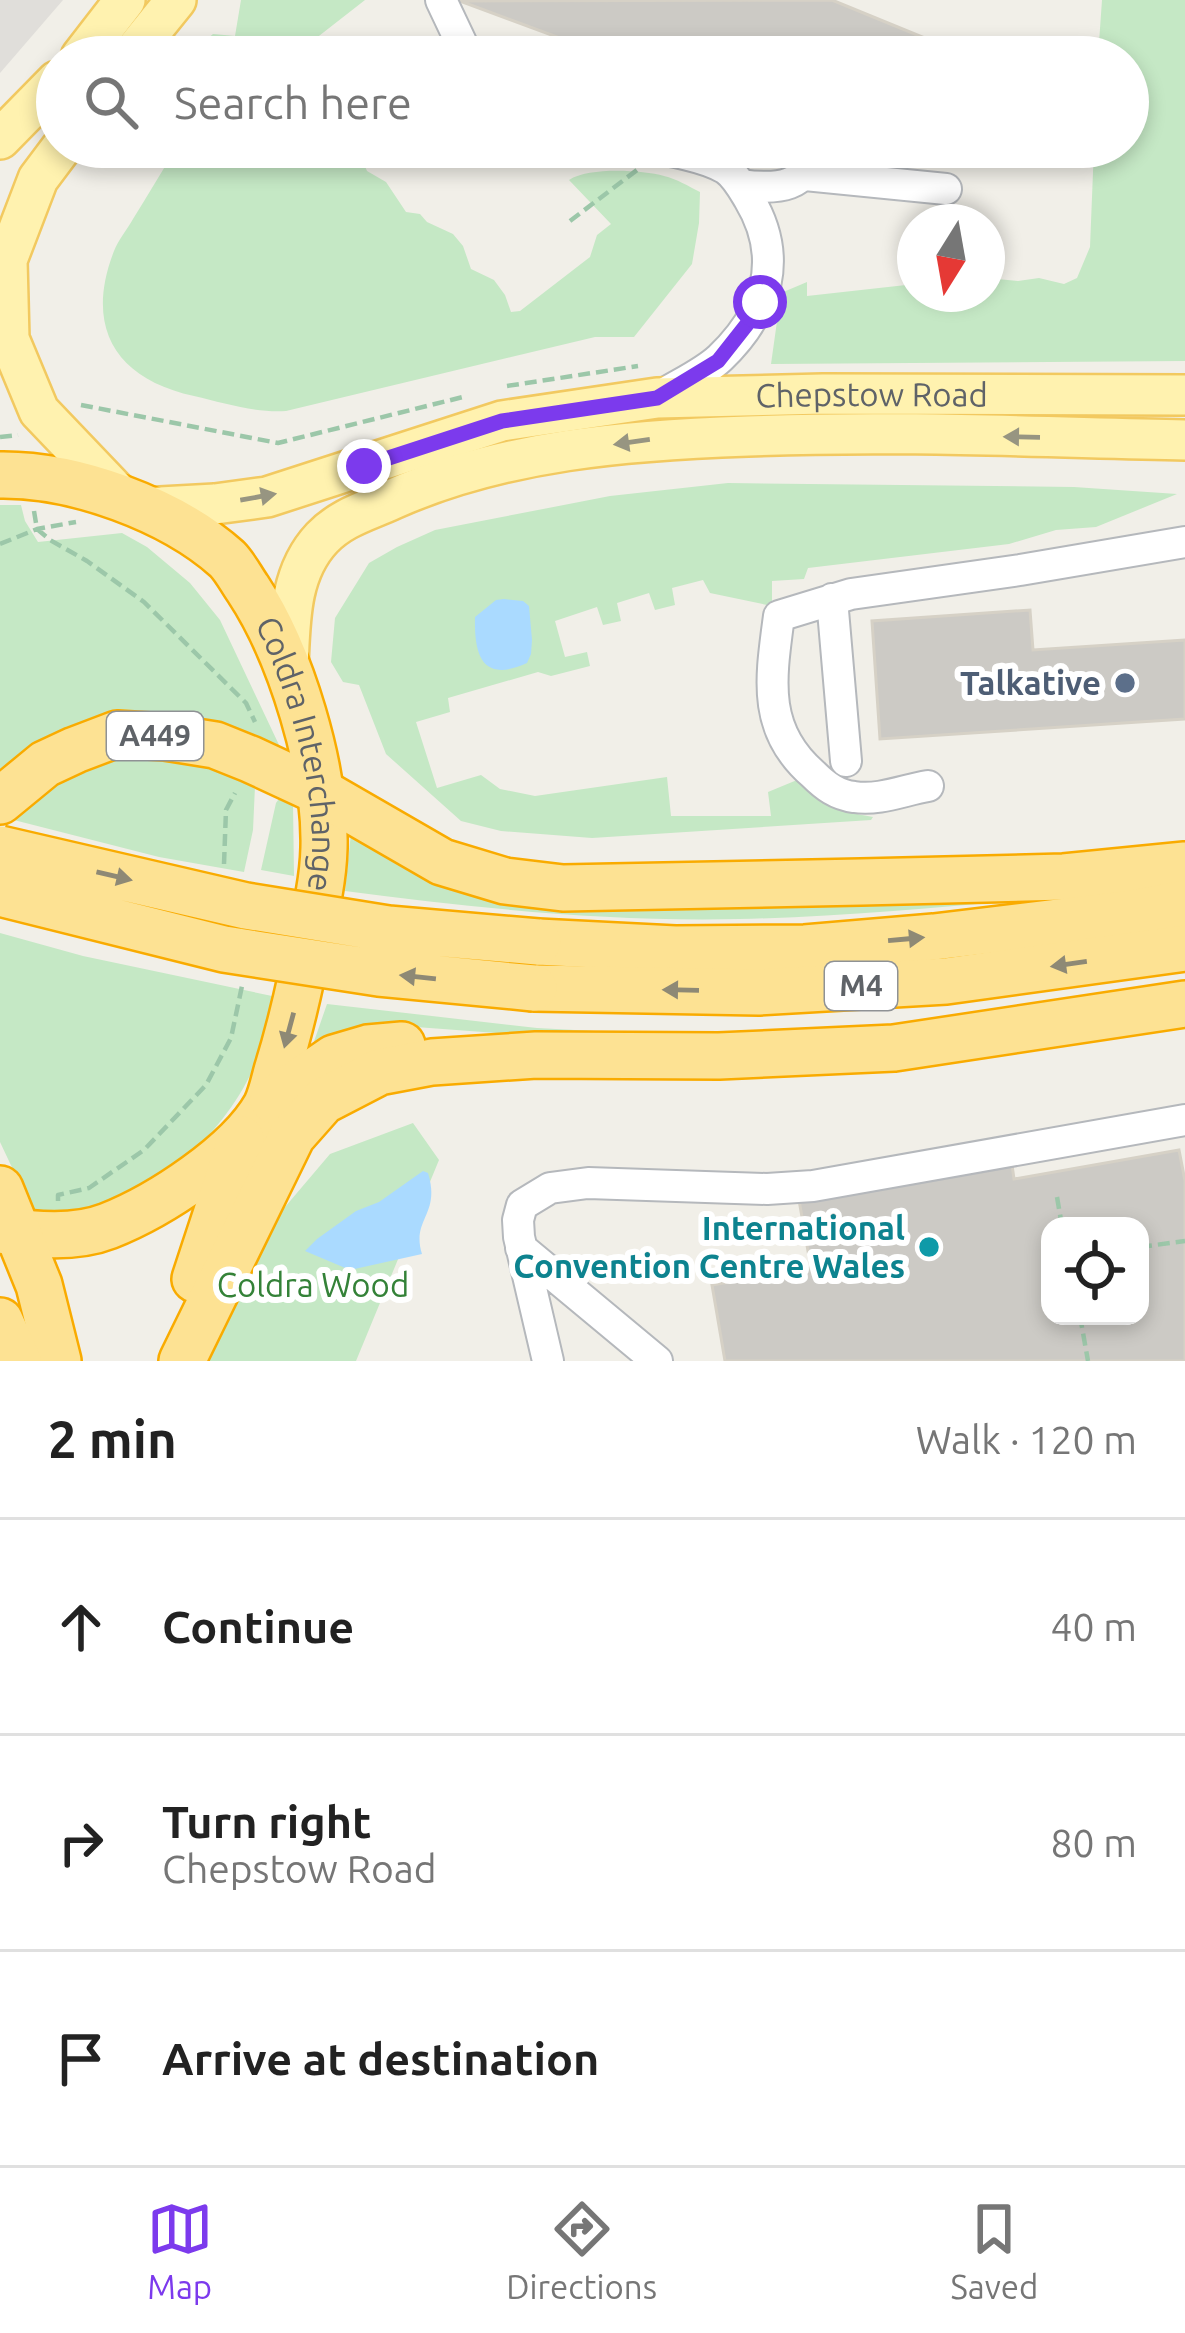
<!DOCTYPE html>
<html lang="en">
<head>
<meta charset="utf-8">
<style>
  :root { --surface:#fff; --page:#f6f6f6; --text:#222; --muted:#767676; --line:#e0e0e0; --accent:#7c3aed }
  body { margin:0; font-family:Ubuntu,sans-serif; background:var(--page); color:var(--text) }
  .controls { position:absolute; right:36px; bottom:36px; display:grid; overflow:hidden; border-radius:24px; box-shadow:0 6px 18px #0003 }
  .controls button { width:108px; height:108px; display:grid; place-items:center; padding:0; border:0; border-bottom:3px solid var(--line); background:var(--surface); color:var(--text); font:60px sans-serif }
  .compass { position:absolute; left:897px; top:204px; width:108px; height:108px; border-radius:50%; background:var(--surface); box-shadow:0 6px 18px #0003; rotate:191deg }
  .stop { position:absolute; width:36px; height:36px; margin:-27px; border:9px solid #7c3aed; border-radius:50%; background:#fff }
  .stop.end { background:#7c3aed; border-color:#fff; box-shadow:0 3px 12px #0008 }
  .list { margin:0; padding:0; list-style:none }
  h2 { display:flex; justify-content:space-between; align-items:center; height:156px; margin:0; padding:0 48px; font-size:51px }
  h2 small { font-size:39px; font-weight:400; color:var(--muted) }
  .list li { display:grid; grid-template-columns:78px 1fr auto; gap:36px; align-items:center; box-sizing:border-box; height:216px; padding:0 48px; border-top:3px solid var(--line) }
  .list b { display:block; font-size:45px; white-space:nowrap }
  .list p { margin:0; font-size:39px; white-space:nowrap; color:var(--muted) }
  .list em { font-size:39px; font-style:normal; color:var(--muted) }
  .icon { flex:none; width:66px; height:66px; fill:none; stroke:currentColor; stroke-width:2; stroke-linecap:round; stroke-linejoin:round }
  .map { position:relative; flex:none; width:1185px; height:1361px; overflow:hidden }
  .search { position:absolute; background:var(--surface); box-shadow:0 6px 18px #0003; left:36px; right:36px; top:36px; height:132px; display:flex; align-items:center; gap:30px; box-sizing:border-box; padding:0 42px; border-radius:66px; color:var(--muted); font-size:45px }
  .sheet { height:804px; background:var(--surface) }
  nav { display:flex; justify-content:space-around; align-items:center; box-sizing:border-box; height:168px; border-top:3px solid var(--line); background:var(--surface); font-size:33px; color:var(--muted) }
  nav a { display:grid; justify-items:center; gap:6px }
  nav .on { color:var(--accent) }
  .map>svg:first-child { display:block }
</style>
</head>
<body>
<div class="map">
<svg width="1185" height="1361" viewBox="0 0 1185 1361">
  <rect width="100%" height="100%" fill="#f1efe8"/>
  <path fill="#e0deda" d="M 0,0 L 63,0 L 0,73 Z"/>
  <path fill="#c5e8c5" d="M 241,0 L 365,0 L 292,57 L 198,57 L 199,46 L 213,34 L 235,36 Z
    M 1102,0 L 1185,0 L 1185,361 L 771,364 L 781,293 L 807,282 L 807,296 L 915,284 L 915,294 L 987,294 L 987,278 L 1018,281 L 1039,278 L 1064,284 L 1077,278 L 1090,247 L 1094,147 L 1128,147 L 1128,57 L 1098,57 Z
    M 177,147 L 357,147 L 367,171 L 386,182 L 406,212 L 420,214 L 427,222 L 453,234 L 463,246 L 471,269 L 494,280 L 505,295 L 511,312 L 520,311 L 590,257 L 597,235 L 611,224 L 569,180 C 589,167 641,170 664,176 C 677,179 688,186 700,192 L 699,223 L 692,264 L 634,337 L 595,337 L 286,411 C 255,413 224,403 194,396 C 116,379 84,328 114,251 C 118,240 127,230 133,219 C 148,195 162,171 177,147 Z
    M 728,483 L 1074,487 L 1177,494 L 1096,527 L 1056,530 L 1009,544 L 808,568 L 804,579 L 772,581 L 772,606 L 710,593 L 703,580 L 672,588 L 675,605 L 655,610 L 649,593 L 617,603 L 621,621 L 603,625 L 597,607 L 555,621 L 565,657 L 587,652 L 590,666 L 551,676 L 538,672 L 448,698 L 450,712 L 416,722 L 437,788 L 481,775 L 500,789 L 535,796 L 667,777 L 671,816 L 771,816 L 768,792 L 797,780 C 824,805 837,811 873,817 L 871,820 L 592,838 L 501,831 L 461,821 L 386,754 L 359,685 L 343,682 L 331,662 L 335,618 L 369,563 L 397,547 L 435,530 L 502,517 L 610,496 Z
    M 0,505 L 21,505 L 25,521 L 38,542 L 122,533 L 147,547 L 190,583 L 220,620 L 280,747 L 193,719 L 0,773 Z
    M 154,752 L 214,763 L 255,786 L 253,830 L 244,872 L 159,857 L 6,818 L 41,786 L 90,761 Z
    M 281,796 L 293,803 L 294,876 L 261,870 L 276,803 Z
    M 351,833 L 597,908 L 696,909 L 1023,900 C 928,908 834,917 739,919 C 607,922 475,908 345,891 Z
    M 0,933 L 83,956 L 272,996 C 267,1020 263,1046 253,1069 C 223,1136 146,1207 70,1213 C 58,1214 45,1212 33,1212 L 0,1142 Z
    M 327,1004 L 537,1028 L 632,1033 L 765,1033 L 787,1038 L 551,1037 L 389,1025 L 310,1053 Z
    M 413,1123 L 439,1160 L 356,1361 L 197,1361 L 257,1240 L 330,1154 Z"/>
  <path fill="#aadaff" d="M 504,599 L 523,601 L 529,606 L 532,640 L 531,654 L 527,663 C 483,683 474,657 475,617 L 496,600 Z
    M 423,1171 L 428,1173 C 441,1215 411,1219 422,1254 L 350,1270 L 305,1251 L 317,1239 L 356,1211 L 379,1202 Z"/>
  <path fill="#cccac5" stroke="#d6d1c6" stroke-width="3" fill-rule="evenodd" d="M 832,0 L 971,57 L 809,57 L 765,40 L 755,57 L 611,57 L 460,1 Z
    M 1030,610 L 1033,650 L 1185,640 L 1185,719 L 880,739 L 872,621 Z
    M 1179,1150 L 1185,1181 L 1185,1361 L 725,1361 L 712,1285 L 811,1268 L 799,1200 L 1012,1165 L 1014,1179 ZM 1050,1226 L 1140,1226 L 1140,1316 L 1050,1316 Z"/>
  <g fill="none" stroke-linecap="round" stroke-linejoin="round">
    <g stroke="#b5b8bc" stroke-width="34">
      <path id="minor" d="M 441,0 L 468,57
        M 645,147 C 668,150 707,157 726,169 C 736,176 743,189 749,199 C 784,257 768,312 720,358 C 703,374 677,385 657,398
        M 805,175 L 946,189
        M 741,185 C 779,190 806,188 818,147
        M 832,599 L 846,761
        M 928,786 C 904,790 879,801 854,797 C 837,795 825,786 813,774 C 761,729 771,677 779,616 L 851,594 L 1020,570 L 1185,542
        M 521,1248 L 657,1361
        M 548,1361 L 519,1237 L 518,1220 L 522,1205 L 550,1188 L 588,1183 L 767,1189 L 813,1186 L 1185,1120"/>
    </g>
    <g stroke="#f2c960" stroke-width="44">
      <g id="major">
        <path d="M 81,57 L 125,0"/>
        <path d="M 130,57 L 176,0"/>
        <path d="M 0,139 L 57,81"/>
        <path d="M 62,147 L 38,179 L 7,260 L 9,339 L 39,411 L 123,499"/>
        <path id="s1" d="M 142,508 L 215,504 L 267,497 L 502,421 L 657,398 L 823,394 L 1185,395"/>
        <path d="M 288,667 C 290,622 289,573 322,538 C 342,517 367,511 393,499 C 504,450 628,440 748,436 C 894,430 1040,437 1185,440"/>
      </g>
    </g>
    <g stroke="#f9ab00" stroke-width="50">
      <g id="highway">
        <path id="s2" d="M 0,475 C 74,474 171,509 227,559 C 235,567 241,579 248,589 C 291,654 326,769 324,848 C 323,890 310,933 302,974 C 295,1007 287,1039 277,1071 C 274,1082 271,1096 266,1106 C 239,1154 159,1206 108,1226 C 75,1239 34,1235 0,1230"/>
        <path d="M 0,801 L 45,764 L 75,750 L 117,734 L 165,737 L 215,745 L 250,759 L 319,791 L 442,862 L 505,881 L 563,888 L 861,882 L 1064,877 L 1185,865"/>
        <path d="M 538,942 L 675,949 L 805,948 L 934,937 L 1132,913 L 1185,903"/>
        <path d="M 534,988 L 759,992 L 946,981 L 1185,948"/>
        <path d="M 273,1100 L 334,1058 L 368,1048 L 402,1045"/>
        <path d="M 0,1189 L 39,1285 L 58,1361"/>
        <path d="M 195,1279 L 241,1139"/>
        <path d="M 0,1321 L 18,1361"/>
        <path d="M 182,1361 L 292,1136 L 323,1101 L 379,1072 L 432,1062 L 536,1055 L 719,1056 L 894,1048 L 1185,1004"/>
      </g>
    </g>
    <path stroke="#9cc7a9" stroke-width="4.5" stroke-dasharray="12 6" stroke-linecap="butt" d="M 757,57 L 765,40
      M 570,221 L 637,170
      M 507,386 L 638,366
      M 81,405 L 278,443 L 467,396
      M 0,437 L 18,435
      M 34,511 L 37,529 L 50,540 L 87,561 L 144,602 L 246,703 L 255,722
      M 0,544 L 37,529 L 76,522
      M 224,864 L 226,810 L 235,793
      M 1057,1197 L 1062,1226
      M 58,1201 L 58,1195 L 89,1188 L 144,1150 L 206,1085 L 231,1038 L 242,986
      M 1140,1247 L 1185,1241
      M 1080,1316 L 1088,1361"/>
    <use href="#minor" stroke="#fff" stroke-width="30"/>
    <use href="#major" stroke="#fff2af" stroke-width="39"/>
    <use href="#highway" stroke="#fde293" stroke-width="45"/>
    <g stroke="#f9ab00" stroke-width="50" stroke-linecap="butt">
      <path id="highway-bridge" d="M 0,849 L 246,906 L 388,929 L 538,942
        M 0,893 L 224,949 L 379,973 L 534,988"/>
    </g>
    <use href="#highway-bridge" stroke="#fde293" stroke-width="45"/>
  </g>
  <defs><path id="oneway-solid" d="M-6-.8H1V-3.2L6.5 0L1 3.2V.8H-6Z" transform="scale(3)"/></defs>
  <g fill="#979581">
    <use href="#oneway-solid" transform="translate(1022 437) rotate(-179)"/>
    <use href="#oneway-solid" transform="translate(632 442) rotate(172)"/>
    <use href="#oneway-solid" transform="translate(258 497) rotate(-10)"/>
  </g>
  <g fill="#8e8975">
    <use href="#oneway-solid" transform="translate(114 876) rotate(13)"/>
    <use href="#oneway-solid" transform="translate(906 939) rotate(-5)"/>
    <use href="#oneway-solid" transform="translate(1069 964) rotate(172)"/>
    <use href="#oneway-solid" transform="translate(418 977) rotate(-174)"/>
    <use href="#oneway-solid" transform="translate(681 990) rotate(-179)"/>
    <use href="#oneway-solid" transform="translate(289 1030) rotate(105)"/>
  </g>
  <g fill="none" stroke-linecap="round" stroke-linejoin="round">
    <path stroke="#7c3aed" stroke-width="15" d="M 364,466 L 502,421 L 657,398 L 718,361 L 748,323 L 760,302"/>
  </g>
  <circle fill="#5c6f8a" stroke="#fff" stroke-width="4.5" cx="1125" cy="683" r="12"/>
  <circle fill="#0f9aa8" stroke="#fff" stroke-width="4.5" cx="929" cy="1247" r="12"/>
  <g text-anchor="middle" stroke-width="12" stroke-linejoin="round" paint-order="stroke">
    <g fill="#fff" stroke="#8f9295" stroke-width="3">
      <rect x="107" y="712" width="96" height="48" rx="9"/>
      <rect x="825" y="962" width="72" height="48" rx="9"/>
    </g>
    <g font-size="30" font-weight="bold" fill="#5f6368">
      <text x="155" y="746">A449</text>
      <text x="861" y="996">M4</text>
    </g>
    <g font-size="33" fill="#5f6368" stroke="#fff">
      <text dy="12" stroke="none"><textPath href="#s1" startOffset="744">Chepstow Road</textPath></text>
      <text dy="12" stroke="none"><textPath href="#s2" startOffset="459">Coldra Interchange</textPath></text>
    </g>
    <g font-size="33" font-weight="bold" fill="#4e5e75" stroke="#fff" text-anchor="end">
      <text x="1101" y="695">Talkative</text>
    </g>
    <g font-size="33" font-weight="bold" fill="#0d838f" stroke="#fff" text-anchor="end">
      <text x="905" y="1240">International<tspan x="905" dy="38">Convention Centre Wales</tspan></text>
    </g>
    <g font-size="33" fill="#348238" stroke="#fff">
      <text x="313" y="1297">Coldra Wood</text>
    </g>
  </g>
</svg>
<div class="controls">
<button><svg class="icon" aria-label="locate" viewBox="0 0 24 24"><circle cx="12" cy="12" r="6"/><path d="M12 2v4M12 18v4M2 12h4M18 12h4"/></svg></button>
</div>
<svg class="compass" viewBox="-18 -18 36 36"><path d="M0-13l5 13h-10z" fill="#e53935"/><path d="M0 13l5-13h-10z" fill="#767676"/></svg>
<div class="stop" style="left:760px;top:302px"></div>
<div class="stop end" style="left:364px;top:466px"></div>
<div class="search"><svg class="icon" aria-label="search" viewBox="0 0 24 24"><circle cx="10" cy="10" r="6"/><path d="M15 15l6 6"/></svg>Search here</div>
</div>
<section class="sheet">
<h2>2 min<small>Walk · 120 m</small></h2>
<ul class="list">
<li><svg class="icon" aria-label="ahead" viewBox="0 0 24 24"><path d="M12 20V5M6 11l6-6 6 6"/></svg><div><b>Continue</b></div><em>40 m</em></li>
<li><svg class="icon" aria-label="right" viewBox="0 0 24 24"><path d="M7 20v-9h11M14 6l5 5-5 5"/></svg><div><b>Turn right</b><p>Chepstow Road</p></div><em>80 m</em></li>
<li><svg class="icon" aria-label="arrive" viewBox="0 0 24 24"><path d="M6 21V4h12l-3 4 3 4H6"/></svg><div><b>Arrive at destination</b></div></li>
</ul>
</section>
<nav>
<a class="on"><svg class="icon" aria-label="map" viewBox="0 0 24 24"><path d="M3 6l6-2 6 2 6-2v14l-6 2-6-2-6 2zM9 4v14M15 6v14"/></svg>Map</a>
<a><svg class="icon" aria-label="directions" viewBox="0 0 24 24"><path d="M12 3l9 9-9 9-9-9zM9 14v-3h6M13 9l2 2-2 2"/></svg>Directions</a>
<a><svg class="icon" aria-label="saved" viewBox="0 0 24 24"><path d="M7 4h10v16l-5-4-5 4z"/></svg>Saved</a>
</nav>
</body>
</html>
